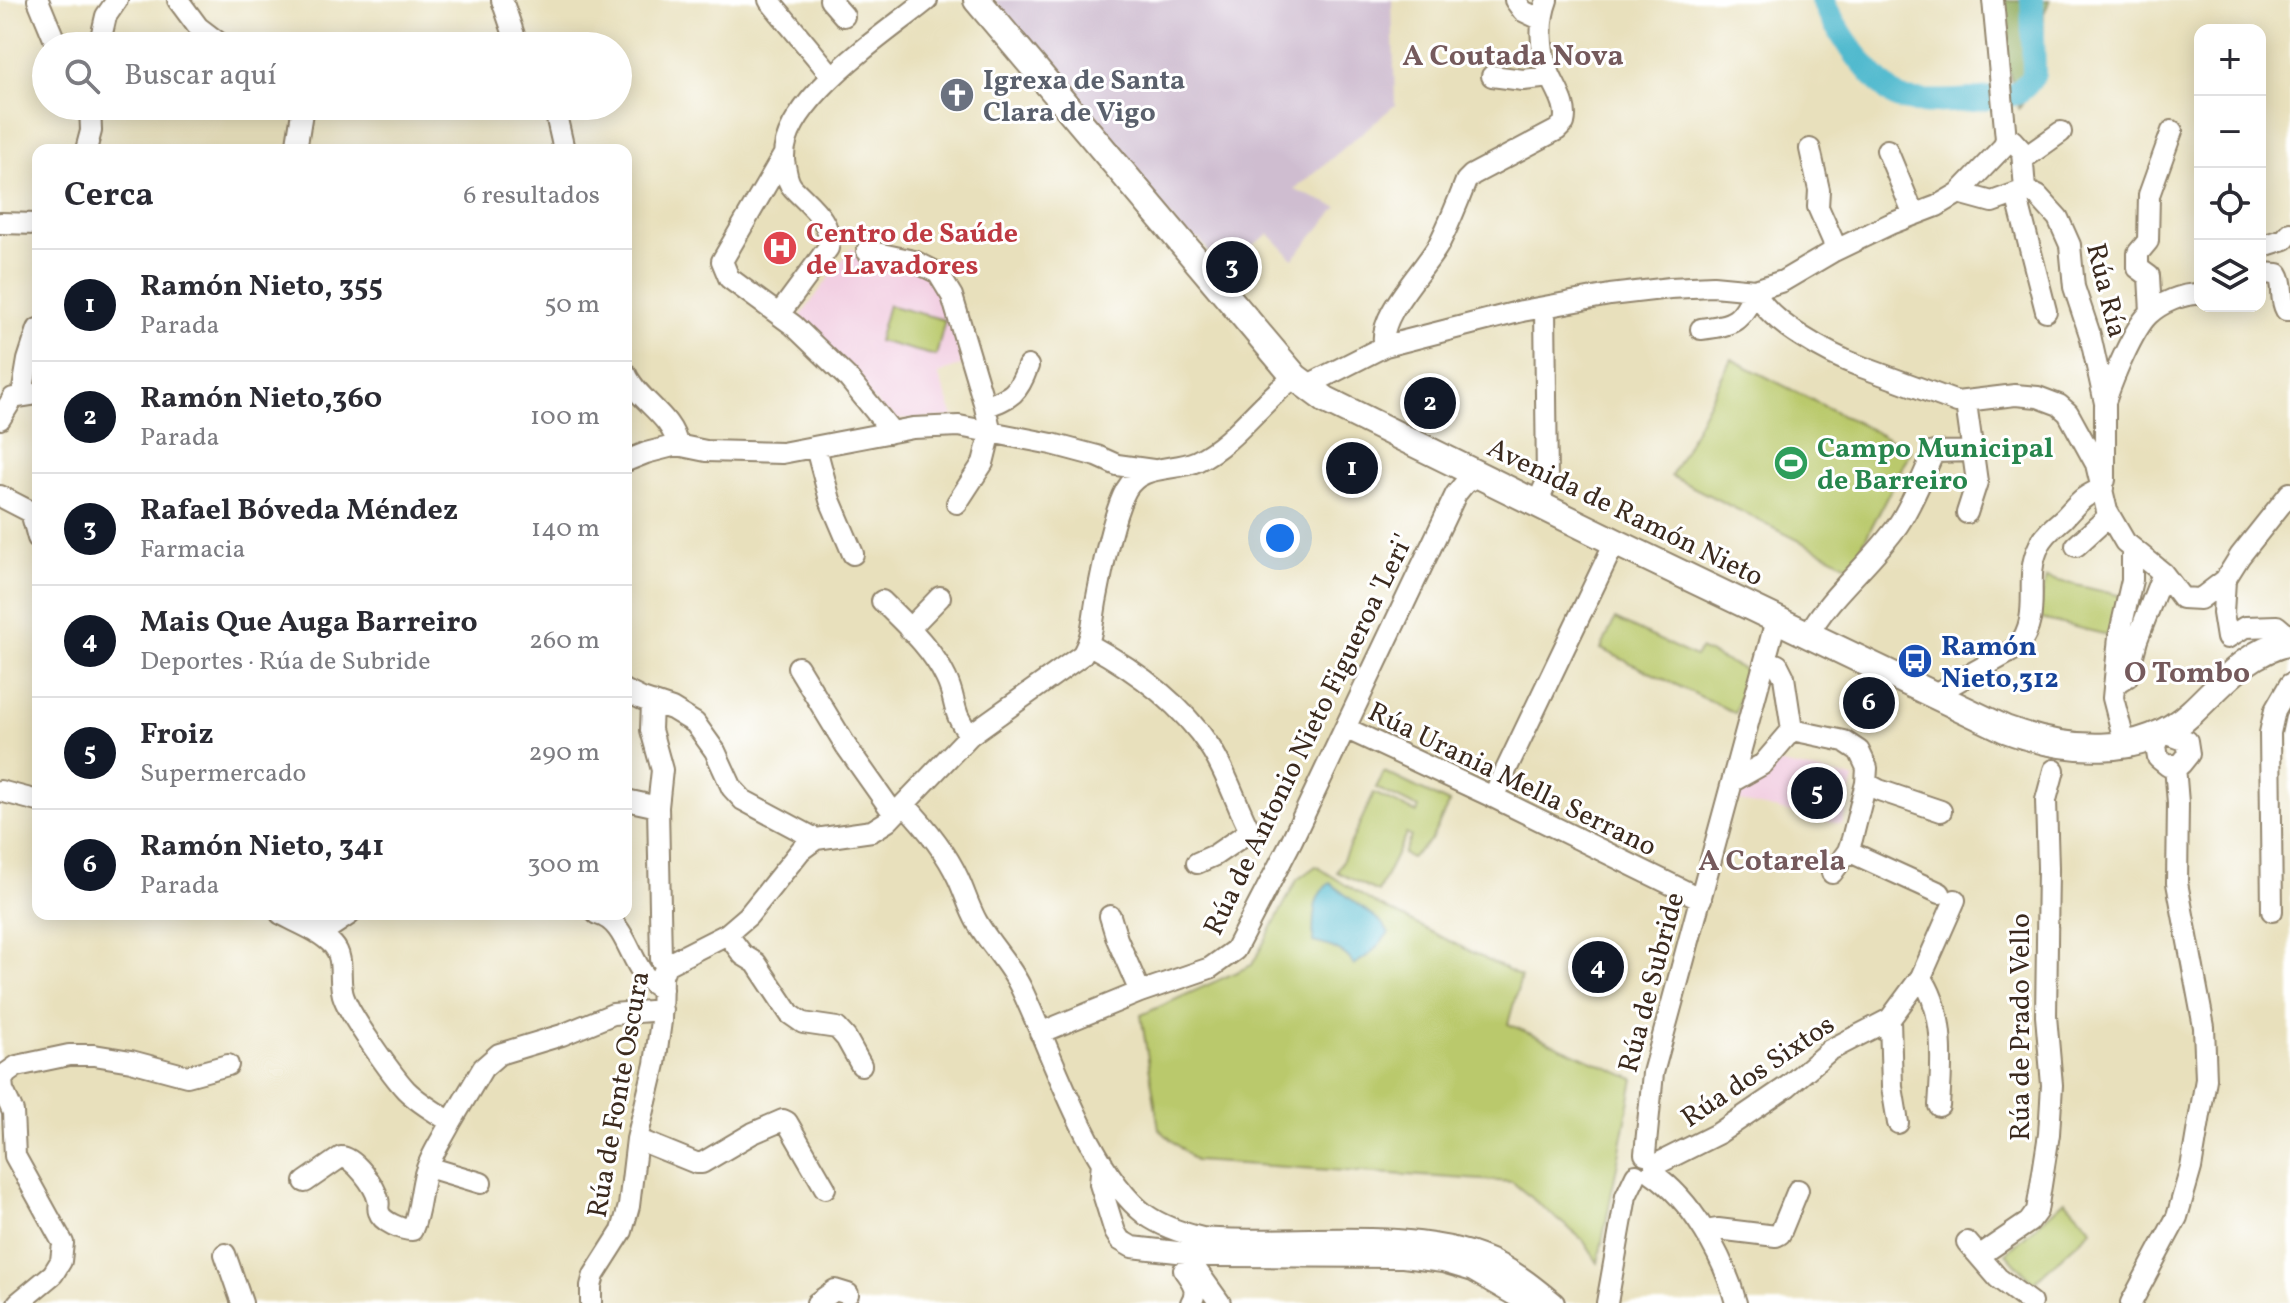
<!DOCTYPE html>
<html lang="es">
<head>
<meta charset="utf-8">
<style>
  :root { --surface:#fff; --page:#f2f2f3; --text:#2b2b33; --muted:#7c7c81; --line:#e1e1e2; --accent:#111827 }
  body { margin:0; font-family:Vollkorn,serif; background:var(--page); color:var(--text) }
  .controls { position:absolute; right:24px; top:24px; display:grid; overflow:hidden; border-radius:16px; box-shadow:0 4px 20px #0003 }
  .controls button { width:72px; height:72px; display:grid; place-items:center; padding:0; border:0; border-bottom:2px solid var(--line); background:var(--surface); color:var(--text); font:40px sans-serif }
  .you { position:absolute; left:1280px; top:538px; width:28px; height:28px; margin:-20px; border:6px solid #fff; border-radius:50%; background:#1a73e8; box-shadow:0 0 0 12px #1a73e833 }
  .badge { display:grid; place-items:center; width:52px; height:52px; border-radius:50%; background:var(--accent); color:#fff; font-size:26px; font-weight:700 }
  .pin { position:absolute; translate:-50% -50%; border:4px solid #fff; box-shadow:0 2px 8px #0006 }
  .list { margin:0; padding:0; list-style:none }
  h2 { display:flex; justify-content:space-between; align-items:center; height:104px; margin:0; padding:0 32px; font-size:34px }
  h2 small { font-size:26px; font-weight:400; color:var(--muted) }
  .list li { display:grid; grid-template-columns:52px 1fr auto; gap:24px; align-items:center; box-sizing:border-box; height:112px; padding:0 32px; border-top:2px solid var(--line) }
  .list b { display:block; font-size:30px; white-space:nowrap }
  .list p { margin:0; font-size:26px; white-space:nowrap; color:var(--muted) }
  .list em { font-size:26px; font-style:normal; color:var(--muted) }
  .icon { flex:none; width:44px; height:44px; fill:none; stroke:currentColor; stroke-width:2; stroke-linecap:round; stroke-linejoin:round }
  .map { position:relative; flex:none; width:2290px; height:1303px; overflow:hidden }
  .search { position:absolute; background:var(--surface); box-shadow:0 4px 20px #0003; left:32px; top:32px; width:600px; height:88px; display:flex; align-items:center; gap:20px; box-sizing:border-box; padding:0 28px; border-radius:44px; color:var(--muted); font-size:30px }
  .panel { position:absolute; background:var(--surface); box-shadow:0 4px 20px #0003; left:32px; top:144px; width:600px; height:776px; border-radius:16px }
  .map>svg:first-child { display:block }
</style>
</head>
<body>
<div class="map">
<svg width="2290" height="1303" viewBox="0 0 2290 1303">
  <rect width="100%" height="100%" fill="#fff"/>
  <filter id="ink" filterUnits="userSpaceOnUse"><feTurbulence type="fractalNoise" baseFrequency=".0125" numOctaves="2"/><feDisplacementMap in="SourceGraphic" scale="16" xChannelSelector="R" yChannelSelector="G"/><feConvolveMatrix kernelMatrix="1 2 1 2 8 2 1 2 1" color-interpolation-filters="sRGB"/></filter>
  <filter id="wash" filterUnits="userSpaceOnUse"><feTurbulence type="fractalNoise" baseFrequency=".006" numOctaves="4" result="noise"/><feDisplacementMap in="SourceGraphic" scale="32" xChannelSelector="R" yChannelSelector="G"/><feGaussianBlur stdDeviation="1.8" result="paint"/><feColorMatrix in="noise" values="0 0 0 0 0 0 0 0 0 0 0 0 0 0 0 0 0 1.4 0 .05"/><feComposite in="paint" operator="in"/></filter>
  <g filter="url(#wash)">
    <rect width="100%" height="100%" fill="#e8e0bc"/>
    <path fill="#f2cfe2" d="M 851,248 L 864,256 L 922,268 L 948,300 L 962,365 L 938,374 L 954,417 L 893,420 L 892,413 L 887,414 L 797,321 Z
      M 1777,763 L 1854,779 L 1842,824 L 1737,801 L 1740,793 Z"/>
    <path fill="#cfbdd0" d="M 994,0 L 1392,0 L 1395,105 L 1294,190 L 1338,207 L 1293,259 L 1269,234 L 1227,263 L 1218,252 L 1212,256 L 1200,240 L 1188,239 Z"/>
    <path fill="#bac96c" stroke="#7a7a45" stroke-width="2" d="M 888,305 L 945,320 L 936,356 L 878,341 Z
      M 1731,359 L 1911,450 L 1851,567 L 1671,476 Z
      M 2046,578 L 2122,596 L 2112,636 L 2037,618 Z
      M 1615,619 L 1695,657 L 1700,649 L 1747,671 L 1735,713 L 1601,649 Z
      M 1384,772 L 1449,803 L 1431,840 L 1411,858 L 1403,854 L 1411,837 L 1406,834 L 1378,892 L 1337,872 L 1374,793 L 1417,813 L 1419,808 L 1376,788 Z
      M 1316,866 L 1374,903 L 1521,977 L 1508,1024 L 1634,1079 L 1598,1263 L 1583,1240 L 1512,1182 L 1195,1161 L 1159,1129 L 1141,1015 L 1252,965 L 1297,880 Z
      M 2065,1200 L 2092,1229 L 2033,1283 L 2006,1253 Z"/>
    <path fill="#93ad60" stroke="#676c3f" stroke-width="2" d="M 2003,0 L 2050,0 L 2044,13 L 2044,67 L 2019,108 L 2007,63 Z"/>
    <path fill="#50b9ce" stroke="#467276" stroke-width="2" d="M 1330,883 L 1381,922 L 1389,933 L 1371,953 L 1354,965 C 1347,951 1327,945 1313,942 C 1314,921 1311,896 1330,883 Z"/>
    <g fill="none" stroke-linecap="round" stroke-linejoin="round">
      <path stroke="#50b9ce" stroke-width="24" d="M 1822,0 C 1836,30 1870,79 1897,97 C 1911,106 1996,100 2013,94 C 2023,90 2030,82 2034,73 L 2032,0"/>
    </g>
  </g>
  <g filter="url(#ink)">
    <g fill="none" stroke-linecap="round" stroke-linejoin="round">
      <g stroke="#92856d" stroke-width="24">
        <path id="minor" d="M 38,0 L 57,46
          M 178,0 L 198,27 L 223,46
          M 502,0 L 516,41 L 521,46
          M 769,0 L 832,76
          M 830,0 L 844,16
          M 1515,0 L 1523,11 L 1542,20
          M 99,46 L 106,16 L 117,0
          M 1492,76 L 1523,80 L 1551,77
          M 554,106 L 564,150
          M 2006,139 L 2012,140 L 2022,151 L 2025,190
          M 1810,149 L 1819,190 L 1818,207 L 1833,241 L 1834,251
          M 86,150 L 91,131 L 90,106
          M 296,150 L 303,106
          M 1887,150 L 1914,215
          M 783,156 L 722,261 L 729,278 L 793,325 L 848,378 L 888,427 L 889,433
          M 2023,159 L 2061,132
          M 1959,193 L 1992,202 L 2025,190 L 2038,196 L 2058,218 L 2070,245 L 2074,287 L 2090,335 L 2105,403 L 2105,480
          M 2016,194 L 2046,311
          M 0,223 L 38,224
          M 2260,247 L 2285,239 L 2290,233
          M 867,251 L 914,261 L 938,273 L 952,296 L 984,403 L 989,424 L 988,431
          M 2260,273 L 2278,274 C 2285,285 2279,298 2286,310 L 2290,310
          M 1755,290 C 1766,322 1832,356 1862,367 L 1957,402 L 2015,395 L 2038,397 L 2059,405 L 2068,413 L 2096,464 L 2107,511 L 2125,542 L 2163,573 L 2182,598 L 2200,599 L 2225,580 L 2240,556 L 2290,493
          M 2151,312 L 2149,276 L 2138,268 L 2138,253 L 2148,241 L 2149,195 L 2172,131
          M 780,313 L 828,248 C 834,222 809,205 793,188 C 787,182 787,174 785,166 C 772,107 887,33 927,0
          M 1701,329 C 1734,325 1741,322 1755,290
          M 1385,346 C 1375,318 1426,269 1439,244 C 1449,224 1458,202 1466,181 L 1472,175 L 1557,130 L 1564,123 C 1569,104 1554,87 1548,70 C 1540,49 1539,21 1547,0
          M 626,374 C 637,400 673,416 677,445
          M 1306,386 L 1385,346 L 1522,311 L 1610,295 L 1670,288 L 1713,286 L 1755,290 L 1783,281 L 1834,251 L 1890,224 L 1937,206 L 1959,193 L 2003,147 L 2006,139 L 1993,0
          M 22,395 L 28,360 L 38,329
          M 2106,399 C 2113,378 2133,330 2148,315 C 2160,303 2184,293 2200,294
          M 1966,403 L 1977,482 L 1967,513
          M 985,407 C 1012,397 1018,394 1028,366
          M 0,419 L 13,398 L 38,394
          M 816,448 L 830,500 L 853,554
          M 626,461 L 646,453 L 677,445 L 706,451 L 782,453 L 913,428 L 959,426 L 1052,444 L 1097,456 L 1117,465 L 1153,470
          M 0,496 L 31,512 L 38,538
          M 957,503 L 983,463 L 991,431
          M 1537,504 L 1547,481 L 1545,309
          M 2076,546 L 2109,516
          M 2225,580 L 2223,613 L 2227,638 L 2245,627 L 2277,626 L 2284,632 L 2288,642
          M 882,601 C 905,624 932,648 946,678 C 957,700 951,713 970,735
          M 909,629 L 940,597
          M 1808,635 C 1830,594 1871,564 1898,525 C 1913,503 1923,475 1934,452 L 1973,451
          M 1088,644 C 1134,669 1180,702 1210,747 C 1227,773 1236,804 1250,831 L 1215,855 L 1197,863
          M 798,667 L 846,746 L 894,814
          M 2114,685 L 2127,677 L 2137,640 L 2163,573
          M 626,691 L 642,699 L 672,709 L 695,723 L 715,751 L 732,788 L 743,800 L 816,839
          M 1933,695 L 2017,648 C 2044,614 2022,580 2039,546 C 2044,534 2055,526 2064,518 C 2080,501 2081,497 2103,488
          M 652,702 L 651,730 L 662,770 L 658,807 L 661,959 L 666,965
          M 1345,728 L 1493,797 L 1701,899
          M 1792,730 L 1844,741 L 1859,751 L 1867,768 L 1866,783 L 1852,839 L 1848,851 L 1832,873
          M 2162,732 L 2187,741 L 2189,754 L 2181,764 L 2168,766 L 2158,758 L 2156,746 Z
          M 2125,744 L 2113,698 L 2119,637 L 2132,580 L 2132,550
          M 1733,781 L 1763,764 L 1792,730 L 1784,677 L 1778,665 L 1766,660
          M 1866,783 L 1879,790 L 1941,811
          M 0,791 L 38,801
          M 1493,797 L 1615,542
          M 626,800 L 658,807
          M 904,804 C 925,826 945,850 958,878 C 965,893 969,908 977,922 C 990,945 1010,964 1021,988 C 1052,1052 1089,1172 1146,1215 C 1163,1227 1182,1233 1202,1238 C 1291,1246 1421,1223 1499,1264 C 1519,1274 1537,1289 1554,1303
          M 1848,851 L 1940,893
          M 2272,911 L 2270,733 L 2275,710 L 2290,684
          M 281,914 C 298,923 320,931 333,945 C 346,959 337,982 344,998 C 351,1017 392,1075 406,1090 C 419,1103 435,1112 451,1122 L 483,1068 L 499,1054 L 562,1035 L 613,1014 L 662,1010
          M 597,914 C 632,923 628,975 662,989
          M 1110,916 L 1117,939 L 1140,992
          M 320,934 L 350,914
          M 727,934 L 743,955 L 756,963 L 790,1014 L 803,1023 L 837,1028 L 846,1038 L 861,1065
          M 1921,977 C 1946,1012 1942,1065 1939,1106
          M 1890,1019 L 1892,1087 L 1898,1123
          M 1040,1033 L 1140,992 L 1210,968 L 1235,950 L 1291,842 L 1456,494 L 1465,483 L 1479,475
          M 637,1139 L 696,1163 L 702,1163 L 753,1133 L 783,1120 L 787,1122 L 825,1188
          M 1645,1154 L 1653,1073 L 1776,620
          M 1102,1162 L 1100,1184 L 1115,1232 L 1120,1240 L 1132,1247 L 1213,1256 L 1403,1257 L 1443,1262 L 1473,1271 L 1528,1303
          M 1655,1165 L 1719,1133 L 1788,1086 L 1830,1050 L 1890,1019 L 1921,977 L 1955,900
          M 428,1167 L 481,1183
          M 1652,1173 C 1692,1200 1724,1257 1736,1303
          M 305,1182 L 341,1157 C 354,1157 375,1186 378,1199 C 380,1205 377,1206 379,1212 C 382,1222 402,1230 412,1230 C 420,1212 420,1193 425,1174 C 430,1156 443,1138 451,1122
          M 1705,1231 L 1718,1229 L 1776,1236 L 1780,1234 L 1798,1190
          M 1967,1242 L 1998,1278 L 2031,1303
          M 225,1254 L 242,1303
          M 1185,1254 L 1220,1303
          M 1979,1256 L 2029,1222 L 2037,1211 L 2049,1134 L 2052,1085 L 2046,1016 L 2048,868 L 2046,800 L 2054,770
          M 1184,1270 C 1192,1282 1199,1289 1191,1303
          M 18,1303 L 53,1274 L 61,1261 L 63,1243 L 15,1156 L 13,1112 L 3,1090 L 2,1080 L 7,1073 L 17,1066 L 69,1055 L 94,1055 L 131,1061 L 187,1076 L 228,1065
          M 591,1303 L 591,1286 L 594,1275 L 622,1231 L 629,1206 L 637,1139 L 655,1064 L 661,1021 L 662,976 L 666,965 L 727,934 L 748,916 L 801,850 L 816,839 L 872,831 L 888,821 L 970,735 L 1082,655 C 1092,639 1093,620 1096,602 C 1102,572 1112,516 1126,490 C 1141,463 1174,472 1197,461 C 1236,442 1260,402 1295,377
          M 817,1303 L 835,1290 L 848,1294
          M 1607,1303 L 1626,1196 L 1636,1175
          M 2131,1303 L 2177,1217 L 2191,1168 L 2206,1079 L 2204,1027 L 2177,883 L 2178,803 L 2175,766"/>
      </g>
      <g stroke="#92856d" stroke-width="30">
        <path id="major" d="M 977,0 L 1295,377 L 1326,400 L 1615,542 L 2005,729 C 2065,751 2141,760 2192,712 C 2222,684 2247,651 2290,642"/>
      </g>
      <use href="#minor" stroke="#fff" stroke-width="20"/>
      <use href="#major" stroke="#fff" stroke-width="26"/>
    </g>
  </g>
  <defs>
    <g id="church-disc" transform="scale(1.8)"><circle r="9.5" fill="#6b7280" stroke="#fff"/><path d="M-1.2-6h2.4v3.5h3.3v2.4h-3.3V6h-2.4V-.1h-3.3v-2.4h3.3Z" fill="#fff"/></g>
    <g id="hospital-disc" transform="scale(1.8)"><circle r="9.5" fill="#e0444e" stroke="#fff"/><path d="M-5-5h3v3.5h4V-5h3V5h-3V1.5h-4V5h-3Z" fill="#fff"/></g>
    <g id="stadium-disc" transform="scale(1.8)"><circle r="9.5" fill="#2e9e5b" stroke="#fff"/><path d="M0-5a6.5 5 0 1 0 0 10a6.5 5 0 1 0 0-10ZM-3.5-1.8h7v3.6h-7Z" fill="#fff"/></g>
    <g id="bus-disc" transform="scale(1.8)"><circle r="9.5" fill="#1a4fb4" stroke="#fff"/><path d="M-5-6H5V4H4V6H2V4H-2V6H-4V4H-5ZM-3.5-4V0h7V-4ZM-3.5 1.2v1.5H-2V1.2ZM2 1.2v1.5H3.5V1.2Z" fill="#fff"/></g>
  </defs>
  <g fill-rule="evenodd">
    <use href="#church-disc" x="957" y="95"/>
    <use href="#hospital-disc" x="780" y="248"/>
    <use href="#stadium-disc" x="1791" y="463"/>
    <use href="#bus-disc" x="1915" y="661"/>
  </g>
  <g text-anchor="middle" stroke-width="6" stroke-linejoin="round" paint-order="stroke">
    <g font-size="28" font-weight="bold" fill="#5b616d" stroke="#fff" text-anchor="start">
      <text x="983" y="89">Igrexa de Santa<tspan x="983" dy="32">Clara de Vigo</tspan></text>
    </g>
    <g font-size="28" font-weight="bold" fill="#be3a42" stroke="#fff" text-anchor="start">
      <text x="806" y="242">Centro de Saúde<tspan x="806" dy="32">de Lavadores</tspan></text>
    </g>
    <g font-size="28" fill="#3b2a1e" stroke="#fff">
      <text transform="translate(2108 290) rotate(76)" y="10">Rúa Ría</text>
      <text transform="translate(1626 511) rotate(26)" y="10">Avenida de Ramón Nieto</text>
      <text transform="translate(1307 734) rotate(-64)" y="10">Rúa de Antonio Nieto Figueroa 'Leri'</text>
      <text transform="translate(1513 778) rotate(26)" y="10">Rúa Urania Mella Serrano</text>
      <text transform="translate(1650 982) rotate(-75)" y="10">Rúa de Subride</text>
      <text transform="translate(2019 1027) rotate(-90)" y="10">Rúa de Prado Vello</text>
      <text transform="translate(1757 1070) rotate(-34)" y="10">Rúa dos Sixtos</text>
      <text transform="translate(617 1094) rotate(-80)" y="10">Rúa de Fonte Oscura</text>
    </g>
    <g font-size="28" font-weight="bold" fill="#27864d" stroke="#fff" text-anchor="start">
      <text x="1817" y="457">Campo Municipal<tspan x="1817" dy="32">de Barreiro</tspan></text>
    </g>
    <g font-size="28" font-weight="bold" fill="#164399" stroke="#fff" text-anchor="start">
      <text x="1941" y="655">Ramón<tspan x="1941" dy="32">Nieto,312</tspan></text>
    </g>
    <g font-size="30" font-weight="bold" fill="#755a5c" stroke="#fff">
      <text x="1513" y="65">A Coutada Nova</text>
      <text x="2187" y="682">O Tombo</text>
      <text x="1772" y="870">A Cotarela</text>
    </g>
  </g>
</svg>
<div class="controls">
<button>+</button>
<button>−</button>
<button><svg class="icon" aria-label="locate" viewBox="0 0 24 24"><circle cx="12" cy="12" r="6"/><path d="M12 2v4M12 18v4M2 12h4M18 12h4"/></svg></button>
<button><svg class="icon" aria-label="layers" viewBox="0 0 24 24"><path d="M12 4l9 5-9 5-9-5zM3 14l9 5 9-5"/></svg></button>
</div>
<div class="you"></div>
<div class="pin badge" style="left:1352px;top:468px">1</div>
<div class="pin badge" style="left:1430px;top:403px">2</div>
<div class="pin badge" style="left:1232px;top:267px">3</div>
<div class="pin badge" style="left:1598px;top:967px">4</div>
<div class="pin badge" style="left:1817px;top:793px">5</div>
<div class="pin badge" style="left:1869px;top:703px">6</div>
<div class="search"><svg class="icon" aria-label="search" viewBox="0 0 24 24"><circle cx="10" cy="10" r="6"/><path d="M15 15l6 6"/></svg>Buscar aquí</div>
<section class="panel">
<h2>Cerca<small>6 resultados</small></h2>
<ul class="list">
<li><span class="badge">1</span><div><b>Ramón Nieto, 355</b><p>Parada</p></div><em>50 m</em></li>
<li><span class="badge">2</span><div><b>Ramón Nieto,360</b><p>Parada</p></div><em>100 m</em></li>
<li><span class="badge">3</span><div><b>Rafael Bóveda Méndez</b><p>Farmacia</p></div><em>140 m</em></li>
<li><span class="badge">4</span><div><b>Mais Que Auga Barreiro</b><p>Deportes · Rúa de Subride</p></div><em>260 m</em></li>
<li><span class="badge">5</span><div><b>Froiz</b><p>Supermercado</p></div><em>290 m</em></li>
<li><span class="badge">6</span><div><b>Ramón Nieto, 341</b><p>Parada</p></div><em>300 m</em></li>
</ul>
</section>
</div>
</body>
</html>
